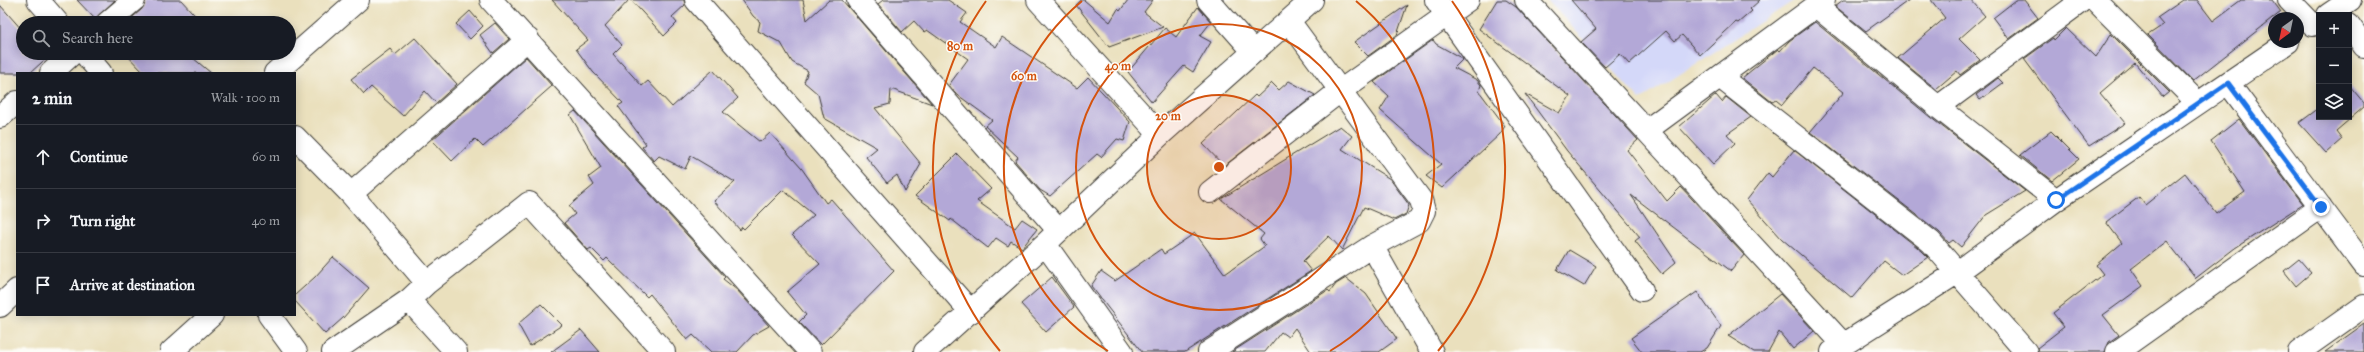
<!DOCTYPE html>
<html lang="en">
<head>
<meta charset="utf-8">
<style>
  :root { --surface:#171b24; --page:#242831; --text:#f1f3f6; --muted:#9ea1a6; --line:#363941 }
  body { margin:0; font-family:"IM FELL Great Primer",serif; background:var(--page); color:var(--text) }
  .controls { position:absolute; right:12px; top:12px; display:grid; overflow:hidden; border-radius:0px; box-shadow:0 2px 10px #0003 }
  .controls button { width:36px; height:36px; display:grid; place-items:center; padding:0; border:0; border-bottom:1px solid var(--line); background:var(--surface); color:var(--text); font:20px sans-serif }
  .compass { position:absolute; left:2268px; top:12px; width:36px; height:36px; border-radius:50%; background:var(--surface); box-shadow:0 2px 10px #0003; rotate:213deg }
  .stop { position:absolute; width:12px; height:12px; margin:-9px; border:3px solid #1a73e8; border-radius:50%; background:#fff }
  .stop.end { background:#1a73e8; border-color:#fff; box-shadow:0 1px 4px #0008 }
  .list { margin:0; padding:0; list-style:none }
  h2 { display:flex; justify-content:space-between; align-items:center; height:52px; margin:0; padding:0 16px; font-size:17px }
  h2 small { font-size:13px; font-weight:400; color:var(--muted) }
  .list li { display:grid; grid-template-columns:26px 1fr auto; gap:12px; align-items:center; box-sizing:border-box; height:64px; padding:0 16px; border-top:1px solid var(--line) }
  .list b { display:block; font-size:15px; white-space:nowrap }
  .list em { font-size:13px; font-style:normal; color:var(--muted) }
  .icon { flex:none; width:22px; height:22px; fill:none; stroke:currentColor; stroke-width:2; stroke-linecap:round; stroke-linejoin:round }
  .map { position:relative; flex:none; width:2364px; height:352px; overflow:hidden }
  .search { position:absolute; background:var(--surface); box-shadow:0 2px 10px #0003; left:16px; top:16px; width:280px; height:44px; display:flex; align-items:center; gap:10px; box-sizing:border-box; padding:0 14px; border-radius:22px; color:var(--muted); font-size:15px }
  .panel { position:absolute; background:var(--surface); box-shadow:0 2px 10px #0003; left:16px; top:72px; width:280px; height:244px; border-radius:0px }
  .map>svg:first-child { display:block }
</style>
</head>
<body>
<div class="map">
<svg width="2364" height="352" viewBox="0 0 2364 352">
  <rect width="100%" height="100%" fill="#fdfcf7"/>
  <filter id="ink" filterUnits="userSpaceOnUse"><feTurbulence type="fractalNoise" baseFrequency=".025" numOctaves="2"/><feDisplacementMap in="SourceGraphic" scale="8" xChannelSelector="R" yChannelSelector="G"/><feConvolveMatrix kernelMatrix="1 2 1 2 8 2 1 2 1" color-interpolation-filters="sRGB"/></filter>
  <filter id="wash" filterUnits="userSpaceOnUse"><feTurbulence type="fractalNoise" baseFrequency=".012" numOctaves="4" result="noise"/><feDisplacementMap in="SourceGraphic" scale="16" xChannelSelector="R" yChannelSelector="G"/><feGaussianBlur stdDeviation="0.9" result="paint"/><feColorMatrix in="noise" values="0 0 0 0 0 0 0 0 0 0 0 0 0 0 0 0 0 1.4 0 .05"/><feComposite in="paint" operator="in"/></filter>
  <g filter="url(#wash)">
    <rect width="100%" height="100%" fill="#eae0bd"/>
    <path fill="#d4d8f9" d="M 1547,0 L 1795,0 L 1640,100 Z"/>
    <g id="blocks">
      <path fill="#b3a8d7" d="M 77,0 L 115,0 L 95,19 Z
        M 146,0 L 181,0 L 202,23 L 126,23 L 142,9 Z
        M 552,0 L 629,0 L 605,26 L 622,45 L 613,54 L 642,86 L 648,81 L 672,107 L 713,70 L 738,98 L 723,112 L 760,142 L 770,133 L 802,169 L 826,203 L 831,199 L 894,271 L 821,345 L 799,322 L 806,315 L 787,292 L 820,264 L 792,235 L 814,215 L 783,190 L 744,229 L 742,227 L 740,230 L 714,201 L 735,182 L 691,156 L 685,169 L 659,156 L 654,161 L 642,147 L 646,144 L 618,106 L 623,103 L 593,72 L 576,49 L 588,40 Z
        M 631,0 L 684,0 L 685,5 L 672,17 L 677,23 L 664,36 Z
        M 742,0 L 803,0 L 807,20 L 829,0 L 842,0 L 932,104 L 891,89 L 890,104 L 875,108 L 921,164 L 905,192 L 897,175 L 887,183 L 866,157 L 877,148 L 824,118 L 818,94 L 804,82 L 808,71 L 792,62 L 781,43 L 758,31 L 760,22 L 753,16 Z
        M 883,0 L 948,0 L 967,13 L 960,22 L 996,47 L 1002,37 L 1077,88 L 1088,77 L 1130,122 L 1124,141 L 1117,139 L 1101,157 L 1097,154 L 1050,196 L 1040,190 L 1015,161 L 1018,157 L 985,126 L 992,120 L 955,93 L 949,85 L 968,59 L 927,30 L 924,32 L 914,21 L 902,32 L 878,4 Z
        M 1081,0 L 1084,0 L 1110,22 L 1118,9 L 1120,11 L 1128,0 L 1153,0 L 1144,12 L 1163,27 L 1109,47 L 1076,5 Z
        M 1497,0 L 1506,0 L 1516,7 L 1638,140 L 1627,150 L 1667,201 L 1681,187 L 1744,255 L 1731,271 L 1631,195 L 1676,262 L 1662,274 L 1635,241 L 1640,237 L 1567,151 L 1525,94 L 1559,113 L 1570,96 L 1479,29 Z
        M 1571,0 L 1760,0 L 1750,9 L 1752,11 L 1738,23 L 1736,22 L 1700,55 L 1682,35 L 1675,41 L 1666,31 L 1629,64 L 1620,54 L 1605,67 L 1581,42 L 1596,29 Z
        M 1843,0 L 1909,0 L 1866,31 L 1835,6 Z
        M 1931,0 L 1971,0 L 1985,16 L 1959,39 L 1980,60 L 1960,75 L 1957,71 L 1936,89 L 1898,58 L 1945,18 Z
        M 2016,0 L 2024,0 L 2038,18 L 2009,39 L 1993,18 Z
        M 2183,0 L 2197,0 L 2213,21 L 2241,0 L 2272,0 L 2281,12 L 2193,81 L 2148,35 L 2163,25 L 2157,18 Z
        M 0,5 L 23,31 L 23,53 L 52,53 L 30,73 L 0,73 Z
        M 1407,5 L 1397,35 L 1368,56 L 1354,42 Z
        M 1198,7 L 1211,22 L 1200,36 L 1211,42 L 1193,72 L 1184,66 L 1152,102 L 1128,72 L 1165,28 L 1176,37 Z
        M 470,11 L 483,26 L 470,39 L 456,24 Z
        M 1815,22 L 1930,117 L 2025,191 L 1986,215 L 1961,247 L 1953,240 L 1949,243 L 1939,232 L 1810,132 L 1844,92 L 1813,68 L 1782,105 L 1776,100 L 1772,102 L 1742,78 L 1778,49 L 1780,51 L 1789,41 Z
        M 495,23 L 509,39 L 493,53 L 480,35 Z
        M 2066,28 L 2096,57 L 2111,34 L 2169,92 L 2163,97 L 2135,63 L 2100,93 L 2125,123 L 2089,146 L 2024,59 L 2053,38 L 2054,40 Z
        M 415,38 L 457,84 L 436,103 L 425,91 L 403,116 L 371,87 L 364,94 L 351,79 L 390,49 L 395,55 Z
        M 1433,40 L 1436,44 L 1463,59 L 1454,68 L 1477,80 L 1481,85 L 1479,91 L 1505,126 L 1500,134 L 1442,188 L 1426,176 L 1441,164 L 1380,110 L 1389,96 L 1374,82 Z
        M 125,53 L 187,53 L 211,73 L 144,73 Z
        M 526,57 L 552,86 L 483,147 L 475,139 L 452,161 L 432,140 Z
        M 1998,78 L 2003,83 L 1980,100 L 1976,95 Z
        M 1289,81 L 1315,95 L 1224,166 L 1203,144 L 1255,95 L 1257,97 L 1272,83 L 1279,90 Z
        M 2349,85 L 2364,103 L 2364,107 L 2336,131 L 2342,139 L 2326,153 L 2299,123 L 2319,108 L 2319,117 L 2349,117 Z
        M 1716,95 L 1722,102 L 1726,97 L 1751,117 L 1727,134 L 1735,143 L 1713,164 L 1679,127 Z
        M 575,111 L 725,277 L 723,279 L 737,290 L 769,326 L 753,335 L 737,352 L 711,352 L 693,335 L 687,340 L 650,294 L 647,297 L 607,258 L 604,261 L 591,248 L 588,250 L 564,223 L 575,214 L 569,206 L 594,185 L 589,177 L 601,168 L 570,115 Z
        M 2239,119 L 2303,204 L 2235,248 L 2196,278 L 2167,241 L 2131,269 L 2143,286 L 2103,315 L 2119,335 L 2109,342 L 2105,352 L 2038,352 L 2037,348 L 2064,327 L 2053,313 L 2103,274 L 2096,265 L 2122,243 L 2106,222 L 2139,197 L 2145,205 L 2185,173 L 2216,213 L 2245,192 L 2211,141 Z
        M 1340,126 L 1352,136 L 1342,149 L 1390,179 L 1409,205 L 1406,214 L 1394,220 L 1364,207 L 1342,250 L 1329,236 L 1303,261 L 1311,271 L 1185,352 L 1142,352 L 1091,286 L 1101,271 L 1115,281 L 1161,249 L 1164,254 L 1195,233 L 1225,274 L 1265,246 L 1260,239 L 1264,234 L 1221,199 Z
        M 2051,131 L 2079,159 L 2052,181 L 2020,155 Z
        M 1794,150 L 1922,251 L 1928,257 L 1902,275 L 1884,261 L 1852,298 L 1782,239 L 1747,200 L 1768,173 L 1772,177 Z
        M 957,154 L 991,189 L 977,201 L 1015,228 L 1022,219 L 1037,229 L 1022,248 L 1011,241 L 1008,246 L 996,238 L 988,248 L 951,219 L 950,221 L 915,196 Z
        M 1569,250 L 1596,266 L 1584,286 L 1557,270 Z
        M 333,257 L 369,288 L 343,318 L 325,334 L 295,301 L 295,295 L 315,277 Z
        M 2299,259 L 2311,273 L 2296,286 L 2284,271 Z
        M 1052,277 L 1074,307 L 1046,332 L 1021,304 Z
        M 1346,278 L 1366,294 L 1397,339 L 1379,352 L 1311,352 L 1295,328 L 1288,337 L 1281,332 L 1265,352 L 1232,352 L 1328,290 L 1330,292 L 1336,284 Z
        M 1697,292 L 1721,326 L 1707,348 L 1700,352 L 1642,352 L 1631,338 Z
        M 1780,294 L 1814,331 L 1793,349 L 1779,332 L 1768,352 L 1754,352 L 1728,336 Z
        M 541,304 L 562,325 L 530,346 L 518,324 Z
        M 2364,324 L 2364,352 L 2325,352 Z
        M 581,330 L 600,352 L 551,352 Z"/>
    </g>
  </g>
  <g filter="url(#ink)">
    <use href="#blocks" fill-opacity="0" stroke="#3b3934" stroke-width="1"/>
    <g fill="none" stroke-linecap="round" stroke-linejoin="round">
      <g stroke="#3b3934" stroke-width="24">
        <path id="minor" d="M 38,0 L 58,23
          M 491,0 L 810,352
          M 696,0 L 971,312
          M 858,0 L 1059,231
          M 1038,0 L 1160,135
          M 1208,0 L 1254,52
          M 1436,0 L 1642,290
          M 1526,0 L 1843,344
          M 2095,0 L 2198,103
          M 2289,0 L 2313,25
          M 1816,6 L 1938,107 L 2056,200
          M 2328,15 L 2350,0
          M 107,23 L 134,0
          M 2349,25 L 2364,46
          M 84,53 L 101,73
          M 51,73 L 73,53
          M 275,73 L 358,0
          M 1720,77 L 1931,242 L 2026,352
          M 2228,83 L 2364,265
          M 1938,107 L 2083,0
          M 0,117 L 17,102
          M 1647,130 L 1824,0
          M 295,137 L 351,194 L 427,283
          M 1210,192 L 1340,91 L 1468,0
          M 351,194 L 528,39
          M 1045,244 L 1122,352
          M 1372,246 L 1432,352
          M 409,300 L 456,352
          M 0,306 L 17,290
          M 269,315 L 296,352
          M 171,352 L 212,315
          M 333,352 L 409,300 L 427,283 L 529,203 L 664,352
          M 925,352 L 1045,244 L 1160,135 L 1312,0
          M 1209,352 L 1372,246 L 1419,221 L 1424,211 L 1421,200 L 1289,21
          M 1832,352 L 1958,272 L 2056,200 L 2288,42
          M 2117,352 L 2321,207
          M 2299,352 L 2364,306"/>
      </g>
      <use href="#minor" stroke="#fff" stroke-width="22"/>
    </g>
  </g>
  <g fill="none" stroke-linecap="round" stroke-linejoin="round" filter="url(#ink)">
    <path stroke="#1a73e8" stroke-width="5" d="M 2056,200 L 2228,83 L 2321,207"/>
  </g>
  <circle cx="1219" cy="167" r="72" fill="#d4530e" fill-opacity=".12"/>
  <g fill="none" stroke="#d4530e" stroke-width="2">
    <circle cx="1219" cy="167" r="72"/>
    <circle cx="1219" cy="167" r="143"/>
    <path d="M1108 351A215 215 0 0 1 1082 1M1356 1A215 215 0 0 1 1330 351"/>
    <path d="M1000 351A286 286 0 0 1 986 1M1452 1A286 286 0 0 1 1438 351"/>
  </g>
  <circle cx="1219" cy="167" r="6" fill="#d4530e" stroke="#fdfcf7" stroke-width="2"/>
  <g font-size="12" text-anchor="middle" font-weight="bold" fill="#d4530e" stroke="#fdfcf7" stroke-width="3" stroke-linejoin="round" paint-order="stroke">
    <text x="960" y="50">80 m</text>
    <text x="1118" y="70">40 m</text>
    <text x="1024" y="80">60 m</text>
    <text x="1168" y="120">20 m</text>
  </g>
</svg>
<div class="controls">
<button>+</button>
<button>−</button>
<button><svg class="icon" aria-label="layers" viewBox="0 0 24 24"><path d="M12 4l9 5-9 5-9-5zM3 14l9 5 9-5"/></svg></button>
</div>
<svg class="compass" viewBox="-18 -18 36 36"><path d="M0-13l5 13h-10z" fill="#e53935"/><path d="M0 13l5-13h-10z" fill="#9ea1a6"/></svg>
<div class="stop" style="left:2056px;top:200px"></div>
<div class="stop end" style="left:2321px;top:207px"></div>
<div class="search"><svg class="icon" aria-label="search" viewBox="0 0 24 24"><circle cx="10" cy="10" r="6"/><path d="M15 15l6 6"/></svg>Search here</div>
<section class="panel">
<h2>2 min<small>Walk · 100 m</small></h2>
<ul class="list">
<li><svg class="icon" aria-label="ahead" viewBox="0 0 24 24"><path d="M12 20V5M6 11l6-6 6 6"/></svg><div><b>Continue</b></div><em>60 m</em></li>
<li><svg class="icon" aria-label="right" viewBox="0 0 24 24"><path d="M7 20v-9h11M14 6l5 5-5 5"/></svg><div><b>Turn right</b></div><em>40 m</em></li>
<li><svg class="icon" aria-label="arrive" viewBox="0 0 24 24"><path d="M6 21V4h12l-3 4 3 4H6"/></svg><div><b>Arrive at destination</b></div></li>
</ul>
</section>
</div>
</body>
</html>
